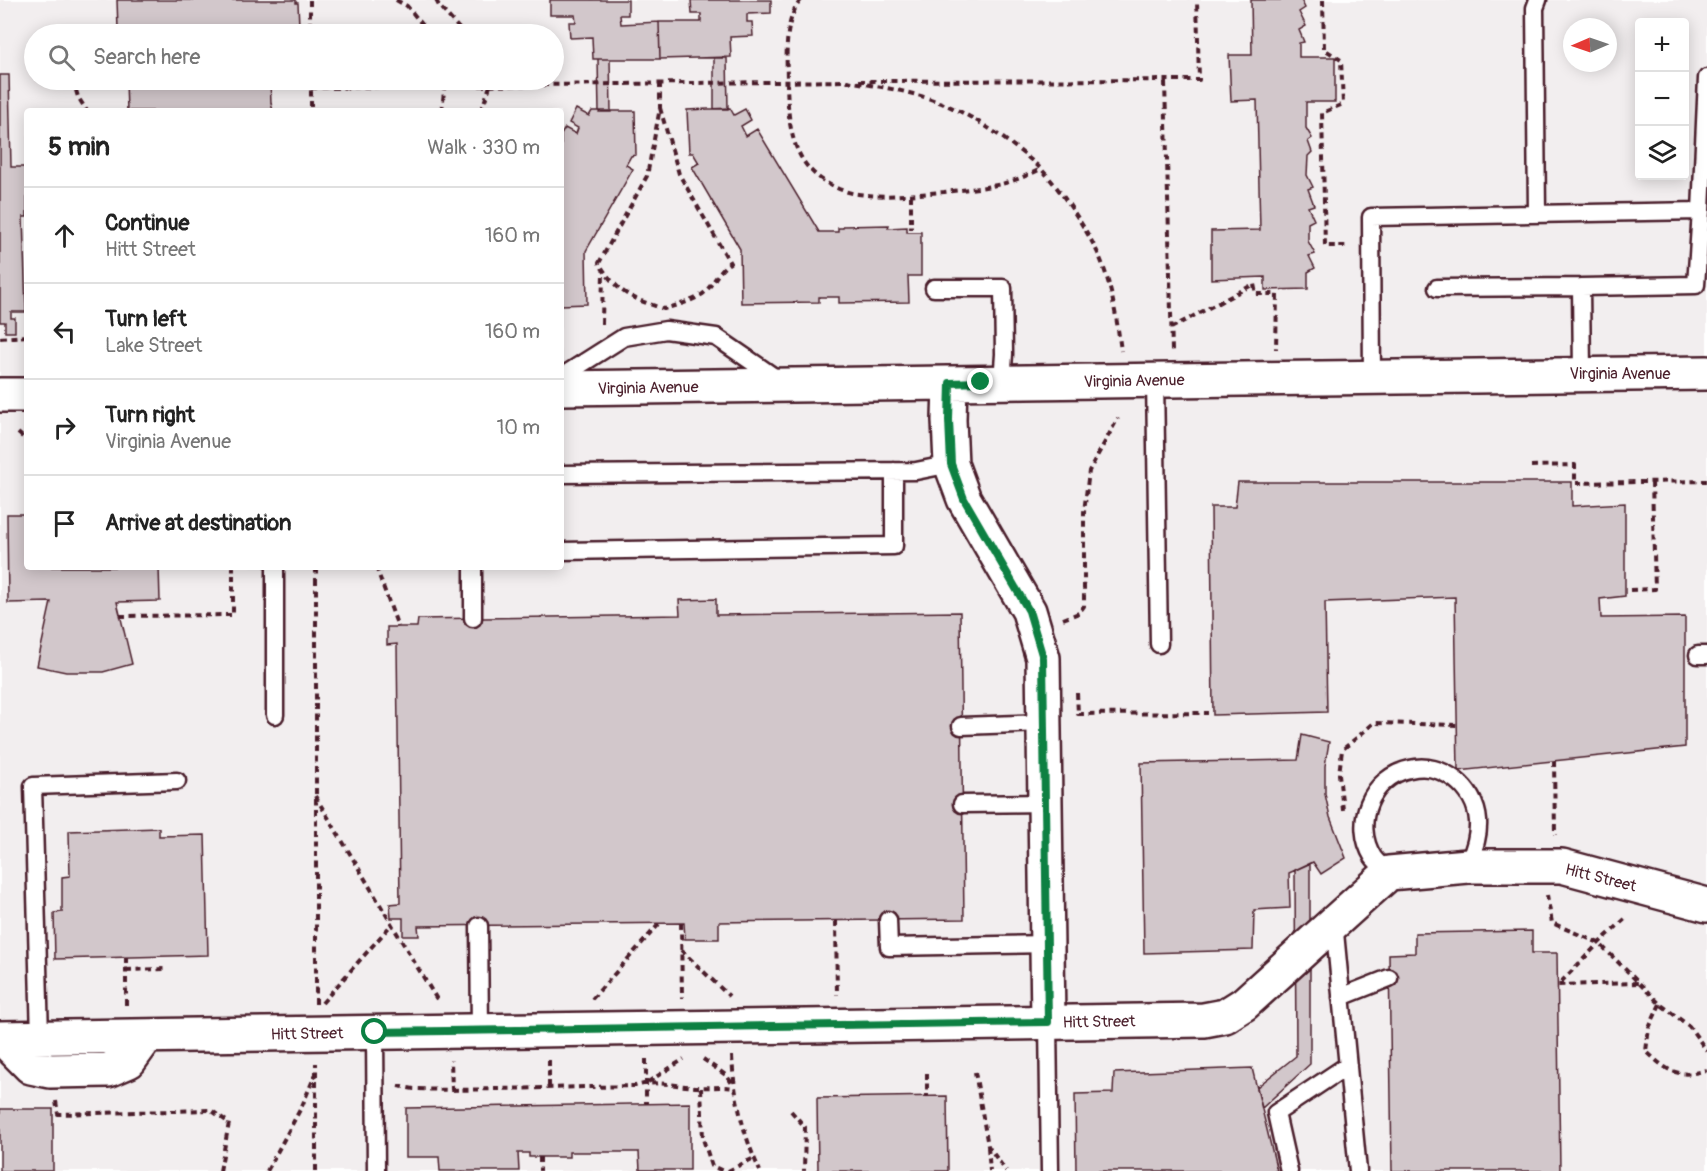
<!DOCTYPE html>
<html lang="en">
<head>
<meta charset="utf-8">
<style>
  :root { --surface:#fff; --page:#f6f6f6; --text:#222; --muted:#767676; --line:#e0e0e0 }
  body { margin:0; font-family:Pangolin,sans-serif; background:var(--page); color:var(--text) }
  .controls { position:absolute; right:18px; top:18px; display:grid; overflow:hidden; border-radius:6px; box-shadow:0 3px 15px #0003 }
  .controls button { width:54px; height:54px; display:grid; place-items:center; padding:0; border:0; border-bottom:2px solid var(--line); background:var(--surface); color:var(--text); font:30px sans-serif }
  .compass { position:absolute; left:1563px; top:18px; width:54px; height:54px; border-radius:50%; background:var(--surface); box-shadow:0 3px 15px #0003; rotate:268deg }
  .stop { position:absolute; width:18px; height:18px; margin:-14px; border:4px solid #0b8043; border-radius:50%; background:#fff }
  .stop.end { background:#0b8043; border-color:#fff; box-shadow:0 2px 6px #0008 }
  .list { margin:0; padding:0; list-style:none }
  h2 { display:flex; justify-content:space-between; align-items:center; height:78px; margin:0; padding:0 24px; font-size:26px }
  h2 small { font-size:20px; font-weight:400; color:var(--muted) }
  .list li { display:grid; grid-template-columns:39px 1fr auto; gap:18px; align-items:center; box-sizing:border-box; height:96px; padding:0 24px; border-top:2px solid var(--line) }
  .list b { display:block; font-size:22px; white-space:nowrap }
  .list p { margin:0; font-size:20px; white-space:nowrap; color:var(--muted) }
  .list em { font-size:20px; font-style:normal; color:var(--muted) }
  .icon { flex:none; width:33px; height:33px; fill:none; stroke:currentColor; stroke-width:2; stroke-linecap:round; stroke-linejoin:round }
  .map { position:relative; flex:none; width:1707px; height:1171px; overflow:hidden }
  .search { position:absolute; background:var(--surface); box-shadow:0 3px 15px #0003; left:24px; top:24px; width:540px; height:66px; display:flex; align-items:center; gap:15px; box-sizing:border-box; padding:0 21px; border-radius:33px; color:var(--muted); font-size:22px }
  .panel { position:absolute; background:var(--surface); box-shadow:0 3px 15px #0003; left:24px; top:108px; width:540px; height:462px; border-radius:6px }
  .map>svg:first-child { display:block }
</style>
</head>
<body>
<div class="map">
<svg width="1707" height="1171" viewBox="0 0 1707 1171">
  <rect width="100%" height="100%" fill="#fff"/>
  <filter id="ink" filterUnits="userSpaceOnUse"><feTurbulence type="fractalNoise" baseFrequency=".0167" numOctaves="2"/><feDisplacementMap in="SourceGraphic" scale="12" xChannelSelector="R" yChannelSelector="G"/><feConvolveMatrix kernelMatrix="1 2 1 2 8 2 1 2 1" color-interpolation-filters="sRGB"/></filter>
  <g filter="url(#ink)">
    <path fill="#f2eeef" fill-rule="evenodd" d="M 0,0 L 1707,0 L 1707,1171 L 0,1171 ZM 1640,22 L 1684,22 L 1684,176 L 1640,176 ZM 1572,27 L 1608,27 L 1608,63 L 1572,63 ZM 34,34 L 554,34 L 554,80 L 34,80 ZM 27,111 L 561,111 L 561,567 L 27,567 Z"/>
    <path fill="#d2c7cb" stroke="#4a1f2b" stroke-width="1.5" d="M 117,0 L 296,0 L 296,3 L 298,3 L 299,26 L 285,26 L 285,34 L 125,34 L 124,28 L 118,29 Z
      M 550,0 L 628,0 L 628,15 L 620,15 L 621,24 L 659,22 L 660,59 L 593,59 L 592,37 L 570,38 L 569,22 L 576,22 L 575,15 L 550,15 Z
      M 691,0 L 771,0 L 771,13 L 747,14 L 747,22 L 752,22 L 753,36 L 730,37 L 731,57 L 660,59 L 659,22 L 701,22 L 701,14 L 692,14 Z
      M 1251,0 L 1301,0 L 1305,8 L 1299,12 L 1306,26 L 1299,30 L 1304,42 L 1299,43 L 1299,57 L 1335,57 L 1335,102 L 1306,102 L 1306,128 L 1312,138 L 1308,141 L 1312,152 L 1308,156 L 1307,175 L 1313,187 L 1308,189 L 1314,205 L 1308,207 L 1314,220 L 1308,223 L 1308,241 L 1315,254 L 1309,256 L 1315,268 L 1308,272 L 1308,289 L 1265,290 L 1265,277 L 1211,279 L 1211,231 L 1260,230 L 1257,100 L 1231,101 L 1229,55 L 1252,55 Z
      M 714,58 L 727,58 L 728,109 L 714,109 Z
      M 598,59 L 610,59 L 611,112 L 599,112 Z
      M 0,75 L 9,75 L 11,167 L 27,167 L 27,217 L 23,217 L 26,312 L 11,312 L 11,318 L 15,318 L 15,332 L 5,332 L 5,322 L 0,322 Z
      M 126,80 L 270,80 L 271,103 L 273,111 L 127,111 Z
      M 730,108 L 734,115 L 745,109 L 751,120 L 741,126 L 746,136 L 757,129 L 819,232 L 838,232 L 838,228 L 843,228 L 843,226 L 889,225 L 888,228 L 907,227 L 907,232 L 921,232 L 921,276 L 908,276 L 909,302 L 839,303 L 839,297 L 819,297 L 819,302 L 741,303 L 740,249 L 692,167 L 699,163 L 693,153 L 689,153 L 687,110 Z
      M 576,109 L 589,116 L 592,111 L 635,111 L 636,155 L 631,156 L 626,165 L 633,169 L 586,251 L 587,304 L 561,305 L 561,135 L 565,128 L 576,134 L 578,128 L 569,123 Z
      M 1238,482 L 1572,482 L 1572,506 L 1625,503 L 1625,596 L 1600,599 L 1601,618 L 1685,617 L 1685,747 L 1458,771 L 1455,597 L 1325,602 L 1327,712 L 1213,715 L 1211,507 L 1235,507 Z
      M 7,514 L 27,514 L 27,567 L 159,567 L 160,601 L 117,602 L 132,664 L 103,672 L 66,672 L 37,666 L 51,602 L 8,603 Z
      M 716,599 L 716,615 L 960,612 L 964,919 L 719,922 L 719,939 L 685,939 L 684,923 L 418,926 L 419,936 L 403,936 L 403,918 L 391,918 L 390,904 L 400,903 L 397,644 L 387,645 L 387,627 L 417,627 L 418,619 L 680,615 L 679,600 Z
      M 1302,735 L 1329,742 L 1325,766 L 1325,794 L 1330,817 L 1346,858 L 1321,874 L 1313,862 L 1289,873 L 1290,908 L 1254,910 L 1253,950 L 1144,953 L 1141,763 L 1298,760 Z
      M 159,828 L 159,836 L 205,835 L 208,955 L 55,959 L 54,913 L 62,912 L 62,877 L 70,876 L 69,831 Z
      M 1310,863 L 1310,1064 L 1262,1108 L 1257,1087 L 1296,1056 L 1295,870 Z
      M 1532,931 L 1532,953 L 1557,953 L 1560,1171 L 1392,1171 L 1389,954 L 1415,953 L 1415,933 Z
      M 1252,1068 L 1277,1171 L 1076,1171 L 1075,1094 L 1113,1093 L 1114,1073 Z
      M 947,1096 L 948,1171 L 818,1171 L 817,1098 Z
      M 690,1103 L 690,1170 L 640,1170 L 639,1152 L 569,1152 L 569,1157 L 529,1157 L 529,1153 L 518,1153 L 519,1171 L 440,1171 L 439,1157 L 406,1157 L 406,1108 Z
      M 0,1109 L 53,1109 L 53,1171 L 0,1171 Z"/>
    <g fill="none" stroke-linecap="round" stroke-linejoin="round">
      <g stroke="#4a1f2b" stroke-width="21">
        <path id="service" d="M 1537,214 L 1535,8 L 1538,0
          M 934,288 L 1003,288 L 1004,354 L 1002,382
          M 1437,288 L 1581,287
          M 1582,373 L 1581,287 L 1696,285 L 1701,211 L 1707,78
          M 561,377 L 624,337 L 666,330 L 716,337 L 780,381
          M 1372,377 L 1371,217 L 1701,211
          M 1155,379 L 1159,644
          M 561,474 L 916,471 L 951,464
          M 561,551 L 894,546 L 894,471
          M 275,567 L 275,715
          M 473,618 L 473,567
          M 1698,655 L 1707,655
          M 961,726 L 1044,723
          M 962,804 L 1045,803
          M 1389,873 C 1384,868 1377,863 1373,857 C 1352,823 1371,777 1410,769 C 1442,761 1476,788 1478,821 C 1479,837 1473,851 1468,866
          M 888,920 L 889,947 L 1047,944
          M 1334,922 L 1358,1171
          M 479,926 L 480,1030
          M 1341,997 L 1389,978
          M 1048,1022 L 1050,1171
          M 375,1032 L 376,1171
          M 40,1037 L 33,786 L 177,781
          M 1289,1171 L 1276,1113 L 1348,1065"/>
      </g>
      <g stroke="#4a1f2b" stroke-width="38">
        <path id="minor" d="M 950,383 L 949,420 L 951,464 L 964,499 L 1029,611 L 1043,658 L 1048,1022
          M 561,388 L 1707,373
          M 0,395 L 27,395
          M 0,1038 L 1204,1020 L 1225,1016 L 1244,1004 L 1389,873 L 1468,866 L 1562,866 L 1707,905
          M 2,1038 L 31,1067 L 50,1071 L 108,1070 L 129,1061 L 147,1036"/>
      </g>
      <path stroke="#4a1f2b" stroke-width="4" stroke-dasharray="6 4.5" stroke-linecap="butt" d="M 310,0 L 310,34
        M 396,0 L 407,6 L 430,34
        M 436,0 L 439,6 L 464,34
        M 801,0 C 783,21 787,58 787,84 C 788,112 789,143 807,166 C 819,181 840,192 858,194 C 886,198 916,194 944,192 C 966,189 991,188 1012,181 C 1022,178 1032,173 1041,169
        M 1323,0 L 1324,49 L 1341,60 L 1343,104 L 1322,113 L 1325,246 L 1347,246 L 1347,248
        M 73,80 L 78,97 L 87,111
        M 311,80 L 311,111
        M 859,81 L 1199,80 L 1197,0
        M 1165,82 L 1172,351
        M 660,83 L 660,108
        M 311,88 L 847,81 C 882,87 924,93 957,110 C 984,123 1017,147 1039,167 C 1058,185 1090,234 1100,258 C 1112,287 1117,320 1121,351
        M 660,108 L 679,174 L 730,263 C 719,269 714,283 705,292 C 695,301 677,305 664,309 C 631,298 618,294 599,263 L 647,176 Z
        M 481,111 L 490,86 L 487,80
        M 911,195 L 911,229
        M 602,324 L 603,271
        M 1171,328 L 1254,284 L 1256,294 L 1277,294 L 1276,349
        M 0,338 L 27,336
        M 18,433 L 27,441
        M 1531,466 L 1575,465 L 1575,483 L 1707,481
        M 376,567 L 398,627
        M 1630,590 L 1655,589 L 1652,482
        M 120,616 L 233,615 L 233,567
        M 1063,619 L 1079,613 L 1084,606 L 1084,512 L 1089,471 L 1118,418
        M 1077,693 L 1078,714 L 1208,713
        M 1554,761 L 1555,835
        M 315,796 C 357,864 396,933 438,1001
        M 1343,810 L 1339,774 L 1342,750 L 1374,723 L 1457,725
        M 1547,895 L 1552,923 L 1599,943 L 1660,1004 L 1689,1026 L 1707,1051
        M 1625,919 L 1599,943 L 1558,985 L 1638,983
        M 836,921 L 837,995
        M 681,923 L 682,998
        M 681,950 L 729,996
        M 126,957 L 126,1008
        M 126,970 L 167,969
        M 592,999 L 660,923
        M 322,1003 L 391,925
        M 316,1004 L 316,567
        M 1660,1004 L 1649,1028 L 1646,1051 C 1667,1071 1677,1079 1707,1070
        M 732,1056 C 734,1096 743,1135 760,1171
        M 646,1059 L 646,1103
        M 703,1059 L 727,1076 L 733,1085
        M 549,1060 L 549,1090
        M 975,1072 L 988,1146 L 1006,1171
        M 927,1073 L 927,1096
        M 648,1082 L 684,1059
        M 398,1086 L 414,1089 L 452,1090 L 451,1060
        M 701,1088 L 703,1139 L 712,1166 L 723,1171
        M 452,1090 L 635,1086 C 655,1080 677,1086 697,1087 C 710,1088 722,1086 735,1088
        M 56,1101 L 58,1114 L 211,1110 L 229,1123 L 220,1171
        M 791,1111 L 805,1127 L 804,1171
        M 988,1147 L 990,1171
        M 540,1157 L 540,1171
        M 267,1171 L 302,1106 L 315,1075
        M 316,1171 L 316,1063
        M 728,1171 L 754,1158"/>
      <use href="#service" stroke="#fff" stroke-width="16"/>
      <use href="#minor" stroke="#fff" stroke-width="33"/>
      <path stroke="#4a1f2b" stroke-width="4" stroke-dasharray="6 4.5" stroke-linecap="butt" d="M 442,111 L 445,80"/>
    </g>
  </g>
  <g fill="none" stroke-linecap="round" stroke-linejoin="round" filter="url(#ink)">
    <path stroke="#0b8043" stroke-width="8" d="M 375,1032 L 1048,1022 L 1043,658 L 1029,611 L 964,499 L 951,464 L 949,420 L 950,383 L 981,382"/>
  </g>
  <g text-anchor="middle" stroke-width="6" stroke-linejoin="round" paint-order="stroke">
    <g font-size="16" fill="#4a1f2b" stroke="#fff">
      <text x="1620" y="379">Virginia Avenue</text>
      <text transform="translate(1134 380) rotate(-1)" y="6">Virginia Avenue</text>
      <text transform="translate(648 387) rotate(-1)" y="6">Virginia Avenue</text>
      <text transform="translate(1601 877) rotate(14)" y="6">Hitt Street</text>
      <text transform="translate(1099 1021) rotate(-1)" y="6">Hitt Street</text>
      <text transform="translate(307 1033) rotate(-1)" y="6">Hitt Street</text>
    </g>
  </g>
</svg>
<div class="controls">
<button>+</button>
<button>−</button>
<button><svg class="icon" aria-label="layers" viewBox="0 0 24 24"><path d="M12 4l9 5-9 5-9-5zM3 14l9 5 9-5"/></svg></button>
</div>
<svg class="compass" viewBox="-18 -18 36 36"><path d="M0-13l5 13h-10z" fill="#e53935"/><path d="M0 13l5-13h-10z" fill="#767676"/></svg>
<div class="stop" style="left:375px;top:1032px"></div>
<div class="stop end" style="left:981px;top:382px"></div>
<div class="search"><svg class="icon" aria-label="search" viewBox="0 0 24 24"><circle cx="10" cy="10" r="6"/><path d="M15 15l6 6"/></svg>Search here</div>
<section class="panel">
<h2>5 min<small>Walk · 330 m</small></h2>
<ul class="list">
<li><svg class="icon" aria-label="ahead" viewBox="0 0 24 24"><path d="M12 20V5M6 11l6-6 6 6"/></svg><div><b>Continue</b><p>Hitt Street</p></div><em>160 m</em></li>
<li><svg class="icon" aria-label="left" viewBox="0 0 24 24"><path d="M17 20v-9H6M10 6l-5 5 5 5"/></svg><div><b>Turn left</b><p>Lake Street</p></div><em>160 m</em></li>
<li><svg class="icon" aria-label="right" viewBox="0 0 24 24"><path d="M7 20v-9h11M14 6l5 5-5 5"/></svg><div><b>Turn right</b><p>Virginia Avenue</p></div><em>10 m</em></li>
<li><svg class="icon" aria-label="arrive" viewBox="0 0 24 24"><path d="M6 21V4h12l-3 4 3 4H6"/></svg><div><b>Arrive at destination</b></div></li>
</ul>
</section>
</div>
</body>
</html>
